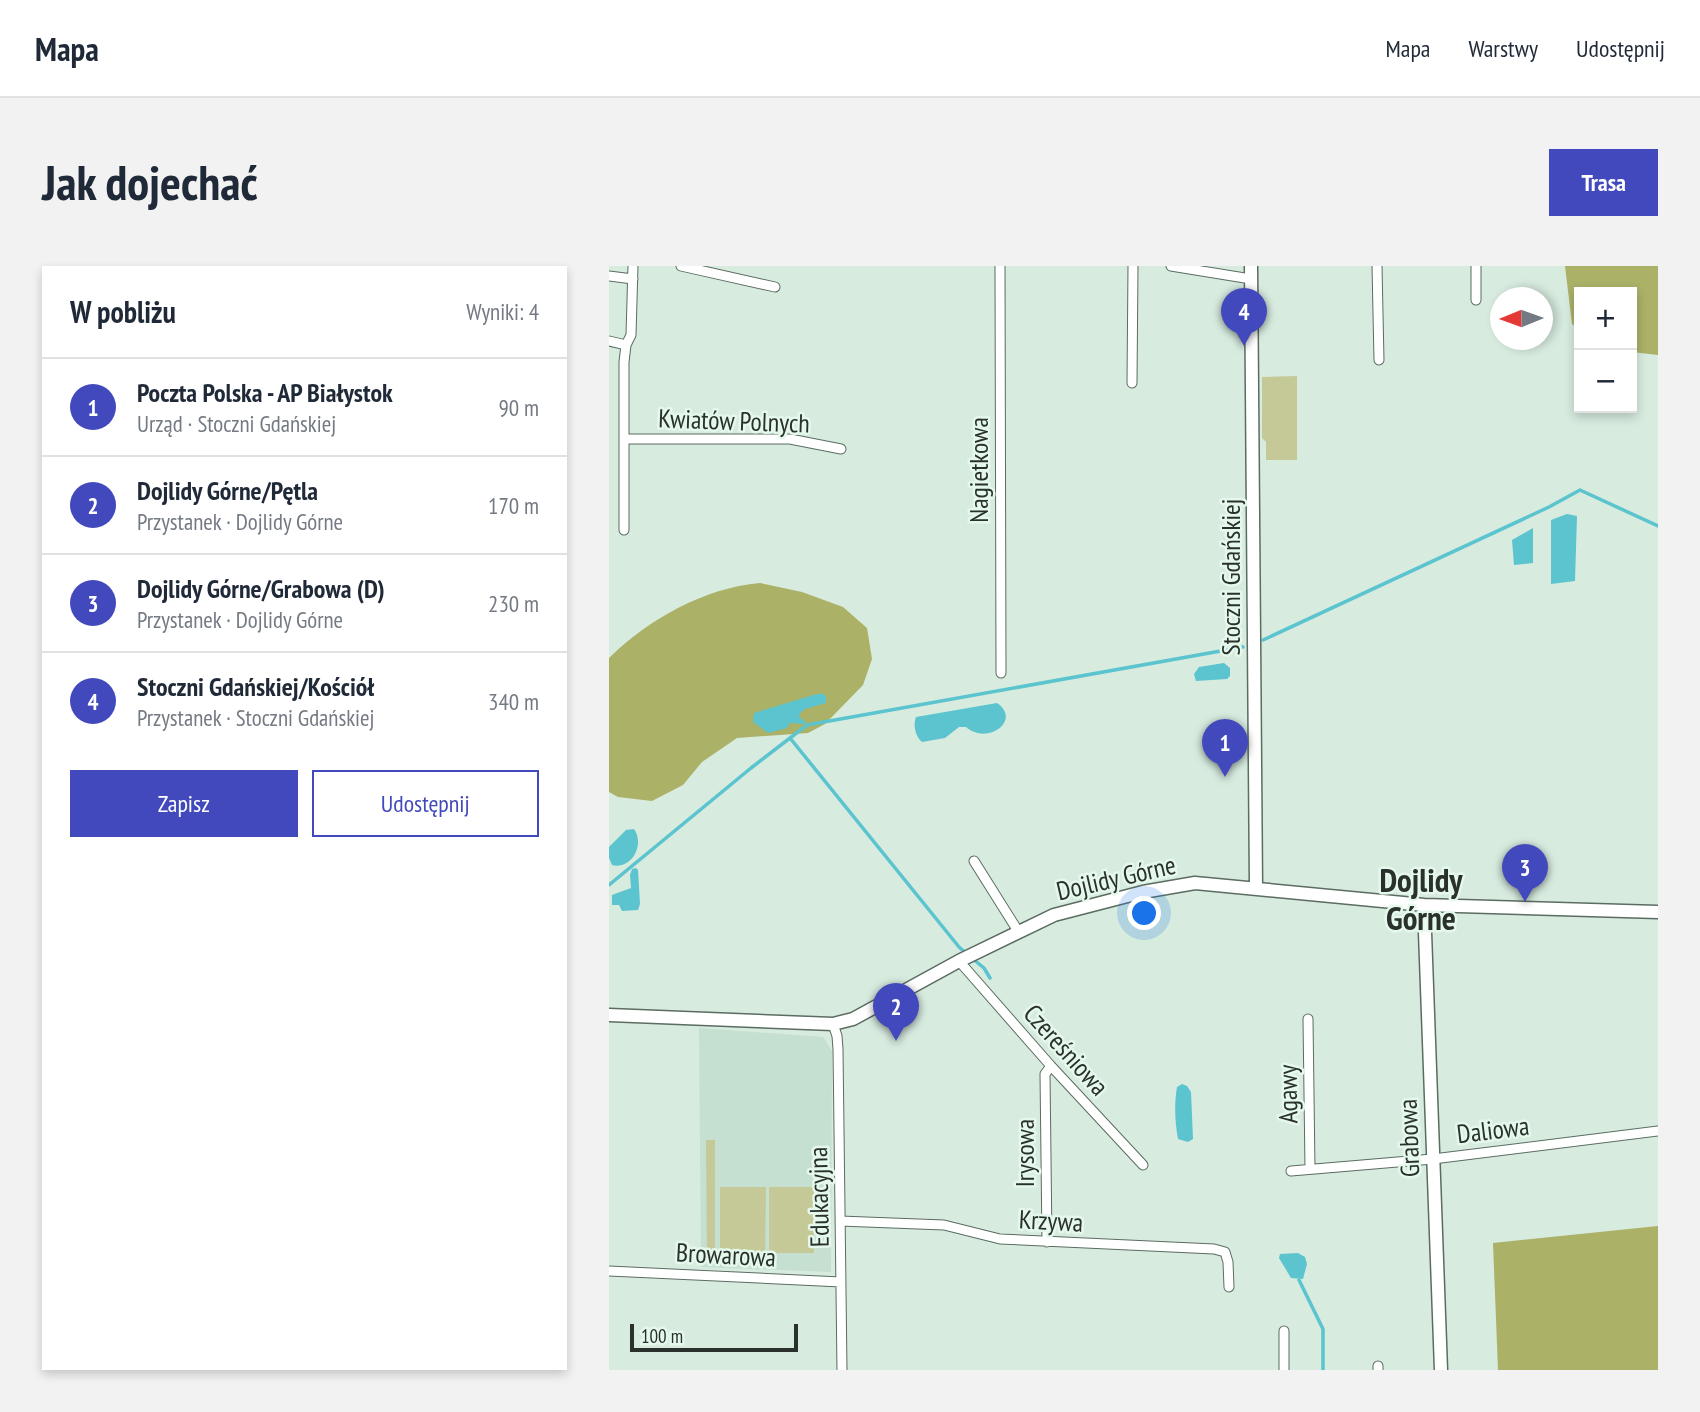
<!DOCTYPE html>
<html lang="pl">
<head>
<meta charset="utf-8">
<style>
  :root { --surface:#fff; --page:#f2f2f3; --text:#1f2937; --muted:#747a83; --line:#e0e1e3; --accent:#4149bd }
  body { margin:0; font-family:"PT Sans Narrow",sans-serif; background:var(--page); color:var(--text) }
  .controls { position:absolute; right:21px; top:21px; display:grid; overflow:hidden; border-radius:0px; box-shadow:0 4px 10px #0003 }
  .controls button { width:63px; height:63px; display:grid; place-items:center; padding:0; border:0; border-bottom:2px solid var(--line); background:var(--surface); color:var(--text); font:35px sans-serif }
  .compass { position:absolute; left:881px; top:21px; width:63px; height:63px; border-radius:50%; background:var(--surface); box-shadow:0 4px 10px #0003; rotate:269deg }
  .scale { position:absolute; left:21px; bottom:18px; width:168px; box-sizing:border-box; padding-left:7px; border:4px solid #2a312c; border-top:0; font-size:19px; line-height:24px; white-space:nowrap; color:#2a312c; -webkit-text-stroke:5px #e5f8ec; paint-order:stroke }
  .you { position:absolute; left:536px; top:648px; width:24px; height:24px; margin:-18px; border:5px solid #fff; border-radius:50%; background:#1a73e8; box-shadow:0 0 0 10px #1a73e833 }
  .badge { display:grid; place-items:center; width:46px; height:46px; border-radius:50%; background:var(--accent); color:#fff; font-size:23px; font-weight:700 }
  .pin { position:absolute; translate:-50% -58px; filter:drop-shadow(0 2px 4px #0008) }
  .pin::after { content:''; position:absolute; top:37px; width:24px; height:21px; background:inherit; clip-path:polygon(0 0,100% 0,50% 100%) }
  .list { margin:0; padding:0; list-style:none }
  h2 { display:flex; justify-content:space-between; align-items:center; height:91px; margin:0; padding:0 28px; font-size:30px }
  h2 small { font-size:23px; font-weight:400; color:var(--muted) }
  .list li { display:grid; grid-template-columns:46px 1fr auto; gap:21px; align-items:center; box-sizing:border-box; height:98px; padding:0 28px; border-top:2px solid var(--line) }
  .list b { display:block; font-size:26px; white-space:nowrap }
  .list p { margin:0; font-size:23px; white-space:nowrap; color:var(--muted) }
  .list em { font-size:23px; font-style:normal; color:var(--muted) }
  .actions { display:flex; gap:14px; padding:21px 28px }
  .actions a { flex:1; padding:16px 0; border:2px solid var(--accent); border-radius:0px; text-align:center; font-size:24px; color:var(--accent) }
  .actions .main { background:var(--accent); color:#fff }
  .map { position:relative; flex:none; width:1049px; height:1104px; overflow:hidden; border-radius:0px }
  header { display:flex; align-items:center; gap:42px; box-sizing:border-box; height:98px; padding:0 35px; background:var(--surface); border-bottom:2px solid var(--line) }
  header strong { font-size:33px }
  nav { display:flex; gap:38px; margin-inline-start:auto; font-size:24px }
  .intro { display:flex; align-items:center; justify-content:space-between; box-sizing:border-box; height:168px; padding:0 42px }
  h1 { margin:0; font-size:49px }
  .button { padding:18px 32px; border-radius:0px; background:var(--accent); color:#fff; font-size:24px; font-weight:700 }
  main { display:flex; gap:42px; padding:0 42px }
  aside { flex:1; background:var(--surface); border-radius:0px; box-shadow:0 4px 10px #0003 }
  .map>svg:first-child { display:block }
</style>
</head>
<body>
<header>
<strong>Mapa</strong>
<nav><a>Mapa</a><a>Warstwy</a><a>Udostępnij</a></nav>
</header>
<div class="intro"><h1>Jak dojechać</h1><a class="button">Trasa</a></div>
<main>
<aside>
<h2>W pobliżu<small>Wyniki: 4</small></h2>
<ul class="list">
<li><span class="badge">1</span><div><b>Poczta Polska - AP Białystok</b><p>Urząd · Stoczni Gdańskiej</p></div><em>90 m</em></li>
<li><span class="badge">2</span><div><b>Dojlidy Górne/Pętla</b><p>Przystanek · Dojlidy Górne</p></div><em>170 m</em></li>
<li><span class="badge">3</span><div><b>Dojlidy Górne/Grabowa (D)</b><p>Przystanek · Dojlidy Górne</p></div><em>230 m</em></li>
<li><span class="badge">4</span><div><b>Stoczni Gdańskiej/Kościół</b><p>Przystanek · Stoczni Gdańskiej</p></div><em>340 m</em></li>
</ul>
<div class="actions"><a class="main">Zapisz</a><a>Udostępnij</a></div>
</aside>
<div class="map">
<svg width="1049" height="1104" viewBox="0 0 1049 1104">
  <rect width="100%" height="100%" fill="#d7ebdf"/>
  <path fill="#c5dfd0" d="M 90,762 L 214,771 L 223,785 L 222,1006 L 92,1001 Z"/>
  <path fill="#c4c997" d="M 688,110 L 688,194 L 657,194 L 657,176 L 653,172 L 653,111 Z
    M 97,874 L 106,874 L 106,991 L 98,991 Z
    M 111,921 L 157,921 L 156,995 L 111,995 Z
    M 160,921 L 205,921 L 205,987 L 160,987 Z"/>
  <path fill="#abb167" d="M 956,0 L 1049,0 L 1049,89 L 1023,86 L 1023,26 L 970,26 L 970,64 L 963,58 Z
    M 151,317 L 193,326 L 234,341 L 258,362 L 263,393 L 254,419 L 216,458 L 199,467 L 128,472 L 93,496 L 74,519 L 43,535 L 9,531 L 0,526 L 0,392 C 40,353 95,322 151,317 Z
    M 1049,960 L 1049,1104 L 889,1104 L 884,977 Z"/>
  <path fill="#5bc4cf" d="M 958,248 L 968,250 L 966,315 L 942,318 L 942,254 Z
    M 924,262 L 924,297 L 905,299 L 903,274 Z
    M 615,397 L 621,402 L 621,410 L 618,413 L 587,415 L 585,408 L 590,401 Z
    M 208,428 L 214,428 L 217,430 L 217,437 L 196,443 L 191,447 L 190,451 L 197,456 L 195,458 L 181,457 L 178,462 L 159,467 L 144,456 L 145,447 Z
    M 388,437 C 413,454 379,480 357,461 L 350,461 L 336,472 L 313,476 C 306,470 304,459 307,451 Z
    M 25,563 C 36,578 23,604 3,599 L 0,592 L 0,581 L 17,564 Z
    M 27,602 L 29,604 L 31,638 L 29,644 L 13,645 L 10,639 L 3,639 L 3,629 L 22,622 L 21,609 L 23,603 Z
    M 573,818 L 578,820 L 582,826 L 584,873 L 579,876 L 569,873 C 566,857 565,838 568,821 Z
    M 689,987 L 696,991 L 698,998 L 694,1013 L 682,1012 L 670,992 L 671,988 Z"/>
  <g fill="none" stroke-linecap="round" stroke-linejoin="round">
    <path stroke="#5bc4cf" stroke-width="3.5" d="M 654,374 L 940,241 L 971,224 L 1049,260
      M 181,472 L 350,681 L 358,688
      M 0,619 L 142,502 L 198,459 L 634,381
      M 364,693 L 375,702 L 381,712
      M 690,1014 L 714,1063 L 714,1104"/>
    <g stroke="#5b6c61" stroke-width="11">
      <path id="street" d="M 72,0 L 166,21
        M 391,0 L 392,407
        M 562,0 L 642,13
        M 768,0 L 770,94
        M 867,0 L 867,34
        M 0,10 L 24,13
        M 0,75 L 17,79
        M 523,117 L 524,0
        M 15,173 L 181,173 L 232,183
        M 15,264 L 15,96 L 17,79 L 22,69 L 24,0
        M 365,595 L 409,665
        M 350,695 L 442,800 L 534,899
        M 699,753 L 701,903
        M 224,758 L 228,770 L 229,783 L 233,1104
        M 682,905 L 824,893 L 1049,865
        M 231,955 L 335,959 L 391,973 L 605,983 L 616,986 L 619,996 L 620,1021
        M 438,976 L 436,808 L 442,800
        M 0,1005 L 232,1016
        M 675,1065 L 675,1104
        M 769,1100 L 769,1104"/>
    </g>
    <g stroke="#5b6c61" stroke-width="15">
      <path id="secondary" d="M 642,0 L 647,622
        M 815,639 L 832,1104
        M 0,749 L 224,758 L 244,753 L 350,695 L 445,649 L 534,626 L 586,617 L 815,639 L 1049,646"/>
    </g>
    <use href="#street" stroke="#fff" stroke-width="9"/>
    <use href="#secondary" stroke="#fff" stroke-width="12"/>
  </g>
  <g text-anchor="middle" stroke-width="5" stroke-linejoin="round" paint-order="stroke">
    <g font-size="26" fill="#2a312c" stroke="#e5f8ec">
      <text transform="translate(125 155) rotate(2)" y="9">Kwiatów Polnych</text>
      <text transform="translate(370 204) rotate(-90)" y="9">Nagietkowa</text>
      <text transform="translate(622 311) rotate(-90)" y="9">Stoczni Gdańskiej</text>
      <text transform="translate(507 612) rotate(-13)" y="9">Dojlidy Górne</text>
      <text transform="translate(457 784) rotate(48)" y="9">Czereśniowa</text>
      <text transform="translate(679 828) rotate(-91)" y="9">Agawy</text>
      <text transform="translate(884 864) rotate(-7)" y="9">Daliowa</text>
      <text transform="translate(800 872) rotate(-92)" y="9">Grabowa</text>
      <text transform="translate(416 887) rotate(-90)" y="9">Irysowa</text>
      <text transform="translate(210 931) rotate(-91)" y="9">Edukacyjna</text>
      <text transform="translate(442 955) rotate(3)" y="9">Krzywa</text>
      <text transform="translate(117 989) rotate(3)" y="9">Browarowa</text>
    </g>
    <g font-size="33" font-weight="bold" fill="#2a312c" stroke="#e5f8ec">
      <text x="812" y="626">Dojlidy<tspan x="812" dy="38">Górne</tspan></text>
    </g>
  </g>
</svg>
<div class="controls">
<button>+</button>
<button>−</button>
</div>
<svg class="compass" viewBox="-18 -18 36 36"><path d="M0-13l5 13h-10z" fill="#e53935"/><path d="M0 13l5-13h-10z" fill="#747a83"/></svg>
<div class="scale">100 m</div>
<div class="you"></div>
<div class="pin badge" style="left:616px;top:511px">1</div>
<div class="pin badge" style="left:287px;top:775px">2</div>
<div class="pin badge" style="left:916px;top:636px">3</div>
<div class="pin badge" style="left:635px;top:80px">4</div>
</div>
</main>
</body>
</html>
